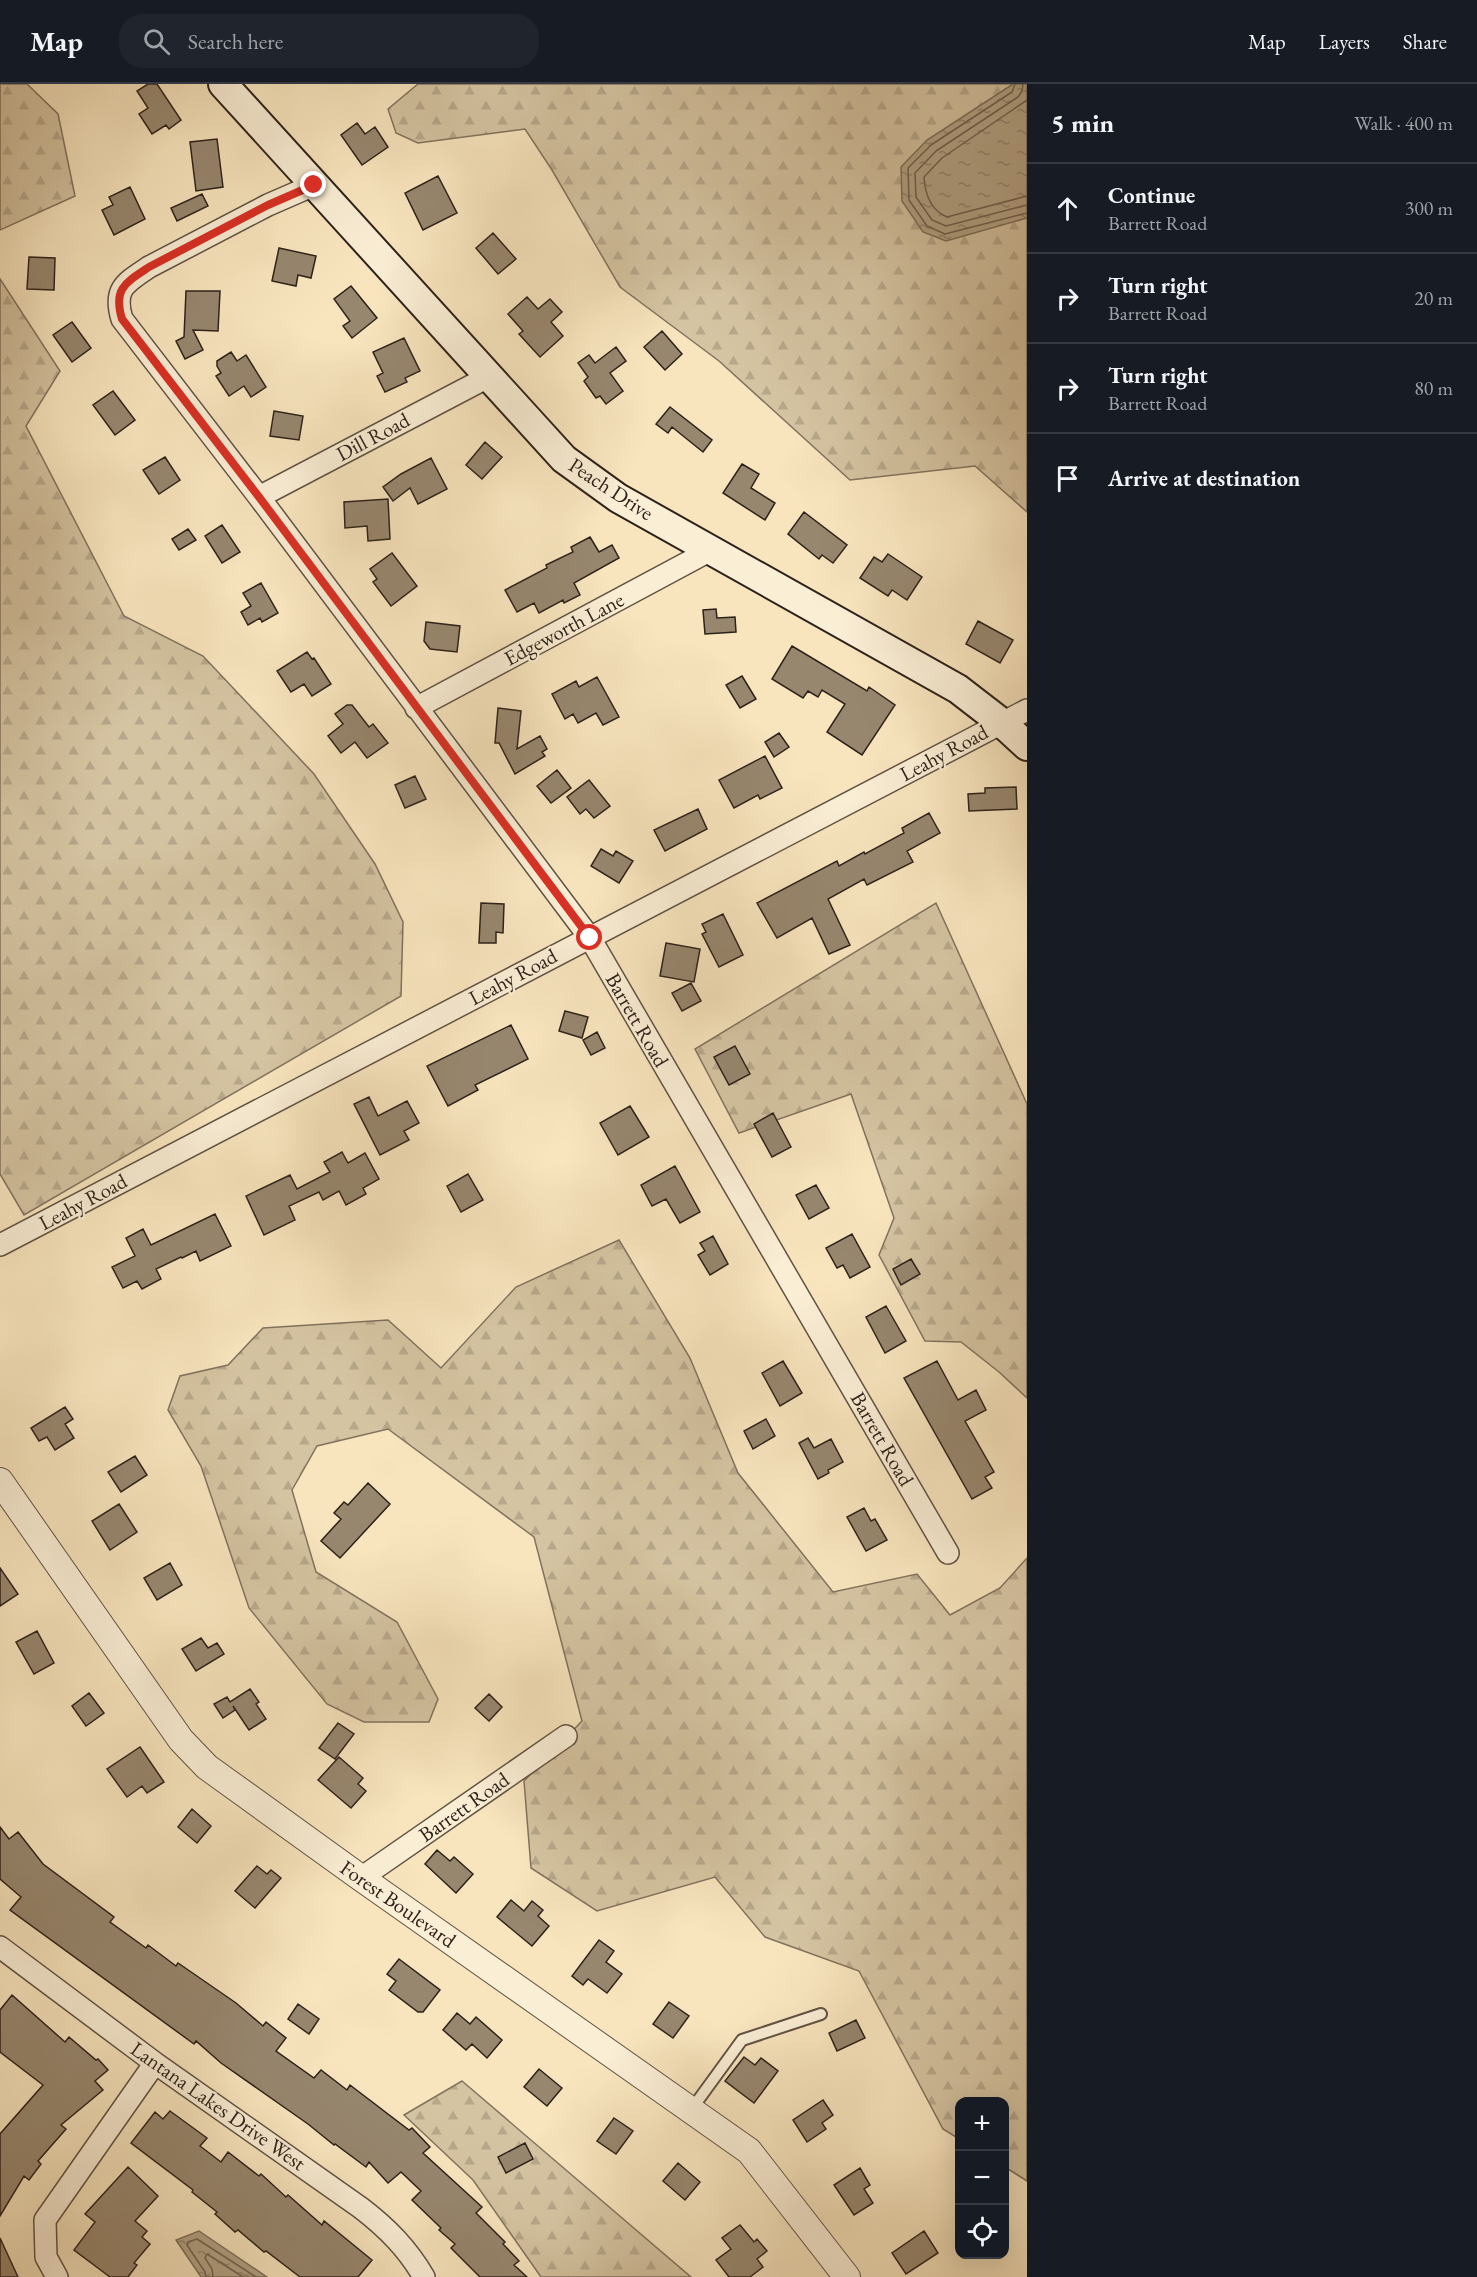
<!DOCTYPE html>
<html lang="en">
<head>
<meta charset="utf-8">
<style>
  :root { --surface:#171b24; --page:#20242c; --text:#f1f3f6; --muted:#9ea1a6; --line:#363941 }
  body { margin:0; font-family:"EB Garamond",serif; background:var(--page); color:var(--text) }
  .controls { position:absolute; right:18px; bottom:18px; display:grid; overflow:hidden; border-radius:12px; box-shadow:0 6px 24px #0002 }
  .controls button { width:54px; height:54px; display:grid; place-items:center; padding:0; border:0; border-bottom:2px solid var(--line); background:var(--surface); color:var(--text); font:30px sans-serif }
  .stop { position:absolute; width:18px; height:18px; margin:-14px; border:4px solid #d93025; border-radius:50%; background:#fff }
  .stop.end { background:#d93025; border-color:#fff; box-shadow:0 2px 6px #0008 }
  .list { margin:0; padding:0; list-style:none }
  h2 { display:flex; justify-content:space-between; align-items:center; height:78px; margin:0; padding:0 24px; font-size:26px }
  h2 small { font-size:20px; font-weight:400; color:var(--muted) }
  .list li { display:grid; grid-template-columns:39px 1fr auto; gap:18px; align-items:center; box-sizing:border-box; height:90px; padding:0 24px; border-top:2px solid var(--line) }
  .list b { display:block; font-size:22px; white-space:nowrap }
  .list p { margin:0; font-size:20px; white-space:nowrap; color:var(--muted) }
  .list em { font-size:20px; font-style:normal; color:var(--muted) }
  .icon { flex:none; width:33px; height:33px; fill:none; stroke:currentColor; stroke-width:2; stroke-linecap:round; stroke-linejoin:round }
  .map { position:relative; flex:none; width:1027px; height:2193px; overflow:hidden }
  header { display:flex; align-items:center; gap:36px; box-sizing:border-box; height:84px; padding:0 30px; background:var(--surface); border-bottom:2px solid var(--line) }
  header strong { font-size:28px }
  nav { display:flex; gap:33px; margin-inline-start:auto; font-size:21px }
  .search { width:420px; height:54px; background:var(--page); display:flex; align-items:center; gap:15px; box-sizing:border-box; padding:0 21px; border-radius:24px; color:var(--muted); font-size:22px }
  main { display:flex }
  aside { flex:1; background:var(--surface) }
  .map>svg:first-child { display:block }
</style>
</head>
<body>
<header>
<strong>Map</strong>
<div class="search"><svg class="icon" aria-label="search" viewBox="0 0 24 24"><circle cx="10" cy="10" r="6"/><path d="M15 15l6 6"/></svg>Search here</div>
<nav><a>Map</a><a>Layers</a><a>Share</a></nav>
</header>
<main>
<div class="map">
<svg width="1027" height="2193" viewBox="0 0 1027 2193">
  <defs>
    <pattern id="forest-firs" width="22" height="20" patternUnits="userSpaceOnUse" patternTransform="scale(1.5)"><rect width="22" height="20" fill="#d5c4a2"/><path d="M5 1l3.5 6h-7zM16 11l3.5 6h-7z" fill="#b7a88b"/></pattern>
    <pattern id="water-ripples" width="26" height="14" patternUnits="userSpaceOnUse" patternTransform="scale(1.5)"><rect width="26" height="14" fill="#b3a386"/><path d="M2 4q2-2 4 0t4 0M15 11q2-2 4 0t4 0" fill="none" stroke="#92846d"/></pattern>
  </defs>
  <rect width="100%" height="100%" fill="#f8e5be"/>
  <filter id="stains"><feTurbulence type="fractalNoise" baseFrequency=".00333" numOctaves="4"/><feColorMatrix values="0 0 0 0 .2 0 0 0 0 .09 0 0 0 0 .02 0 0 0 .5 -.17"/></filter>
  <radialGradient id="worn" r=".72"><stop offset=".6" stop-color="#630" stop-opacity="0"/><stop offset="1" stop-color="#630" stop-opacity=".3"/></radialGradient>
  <path fill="url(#forest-firs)" stroke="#81735e" stroke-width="1.5" d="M 0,0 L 27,0 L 58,30 L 75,112 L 0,146 Z
    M 418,0 L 1027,0 L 1027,428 L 975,382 L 850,396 L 719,277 L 620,203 L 552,86 L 525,45 L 418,59 L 396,49 L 388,25 Z
    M 0,195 L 60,287 L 26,342 L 124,532 L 203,572 L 314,690 L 375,780 L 403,838 L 401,912 L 24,1131 L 0,1090 Z
    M 936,819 L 1027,1020 L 1027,1314 L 999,1288 L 961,1258 L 925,1257 L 879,1171 L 894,1134 L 851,1010 L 739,1049 L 695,965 Z
    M 619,1156 L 690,1274 L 738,1389 L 833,1508 L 917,1490 L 950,1531 L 1000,1504 L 1027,1474 L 1027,2097 L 1005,2083 L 1004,2018 L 960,2018 L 959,2055 L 943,2045 L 859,1887 L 765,1853 L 715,1793 L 597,1827 L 531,1784 L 524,1697 L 582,1637 L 534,1453 L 388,1345 L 317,1362 L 292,1406 L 316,1488 L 397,1538 L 438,1615 L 429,1638 L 364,1638 L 327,1620 L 249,1524 L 201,1382 L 168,1326 L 180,1292 L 228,1281 L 263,1244 L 388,1236 L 441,1284 L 516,1203 Z
    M 462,1997 L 691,2193 L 541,2193 L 473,2096 L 404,2031 Z"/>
  <path fill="url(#water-ripples)" stroke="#7d6f5b" stroke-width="1.5" d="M 1013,0 L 1027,0 L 1027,134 L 946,157 L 923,148 L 902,117 L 901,83 L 927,56 Z
    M 199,2147 L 267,2193 L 201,2193 L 176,2156 Z"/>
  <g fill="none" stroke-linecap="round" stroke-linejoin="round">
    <path stroke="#706250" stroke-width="1.5" d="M 1015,0 L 1012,8 L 931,61 L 908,84 L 909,116 L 927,142 L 945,150 L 1027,129
      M 1023,0 L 1022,7 L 1018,13 L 936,67 L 915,89 L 916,113 L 932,136 L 946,142 L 1027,121
      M 1027,16 L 942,74 L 924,93 C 925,110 930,126 947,133 L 1027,112
      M 206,2193 L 205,2188 L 187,2161 L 188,2158 L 197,2155 L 256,2193
      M 213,2193 L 212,2185 L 205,2174 L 207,2170 L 243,2193"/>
  </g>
  <path fill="#97876f" stroke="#2d221a" stroke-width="1.5" d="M 148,0 L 157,0 L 181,36 L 169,45 L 166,41 L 152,50 L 139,30 L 148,24 L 137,7 Z
    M 357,39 L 365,50 L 375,43 L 388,63 L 362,81 L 341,51 Z
    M 217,55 L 223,103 L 196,107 L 190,58 Z
    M 438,92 L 457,129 L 423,146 L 405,109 Z
    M 130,103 L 145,135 L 114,151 L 102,126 L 113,121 L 109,113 Z
    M 202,110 L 208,122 L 177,137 L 171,124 Z
    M 493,149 L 516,175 L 498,190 L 476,164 Z
    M 279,164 L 316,172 L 311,194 L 298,191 L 296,202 L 272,197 Z
    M 29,173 L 55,174 L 54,206 L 27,205 Z
    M 351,202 L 377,234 L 352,254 L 343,242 L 350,237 L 334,215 Z
    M 186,207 L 220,207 L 218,247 L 193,246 L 203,266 L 185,275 L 176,257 L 184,253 Z
    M 527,213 L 538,225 L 550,215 L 562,228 L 551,238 L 563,252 L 540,273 L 519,250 L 523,247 L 508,230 Z
    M 72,238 L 91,264 L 72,278 L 53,251 Z
    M 662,247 L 682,270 L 665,286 L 644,263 Z
    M 404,254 L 420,287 L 405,294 L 407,298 L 385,308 L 377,292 L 383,289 L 373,268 Z
    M 616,263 L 626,277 L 610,289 L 623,307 L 606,320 L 600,312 L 596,314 L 584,297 L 588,293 L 578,279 L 589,271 L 595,279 Z
    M 231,268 L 237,277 L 246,271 L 266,303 L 251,313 L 244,302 L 229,312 L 216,292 L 221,289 L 217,282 L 217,277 Z
    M 113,307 L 135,336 L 115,351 L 93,321 Z
    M 670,323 L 712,356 L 703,368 L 672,343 L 668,349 L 656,340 Z
    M 274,327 L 303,332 L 299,356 L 270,352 Z
    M 485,358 L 502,373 L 482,395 L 466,381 Z
    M 165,373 L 180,396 L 159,410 L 143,386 Z
    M 431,374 L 447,405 L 418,420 L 410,404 L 393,417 L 383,403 L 401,390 Z
    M 742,380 L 759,390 L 751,404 L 775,419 L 765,436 L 723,409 Z
    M 388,415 L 390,455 L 368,457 L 367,442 L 345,444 L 344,418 Z
    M 804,428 L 847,461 L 833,479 L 822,471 L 819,475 L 788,450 Z
    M 222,441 L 240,468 L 222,479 L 205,452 Z
    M 188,445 L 196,456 L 179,466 L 172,455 Z
    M 590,453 L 599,468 L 612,461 L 619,474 L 574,499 L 580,511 L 564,519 L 563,516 L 539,529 L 534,519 L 517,528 L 505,506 L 547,484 L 546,481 L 573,468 L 571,463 Z
    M 392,469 L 417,502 L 391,522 L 373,498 L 377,495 L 370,485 Z
    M 888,470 L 922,493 L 907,516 L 892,506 L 888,512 L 860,494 L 874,473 L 882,478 Z
    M 261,499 L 278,529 L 262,538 L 260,534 L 248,541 L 241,528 L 251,522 L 243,509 Z
    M 716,525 L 717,534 L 735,533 L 736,548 L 705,550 L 703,526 Z
    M 978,537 L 1013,556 L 1000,579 L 966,560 Z
    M 426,538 L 460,542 L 457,568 L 430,565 L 424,557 Z
    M 792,562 L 867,607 L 869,603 L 895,621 L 862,671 L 827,648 L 845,620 L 822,606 L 818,613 L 808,607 L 803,614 L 772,595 Z
    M 307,568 L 312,575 L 314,574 L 331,600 L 312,612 L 304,600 L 291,608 L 277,587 Z
    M 742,592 L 756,615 L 740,624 L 726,601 Z
    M 597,593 L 619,633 L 603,641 L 596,629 L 578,639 L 573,630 L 565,635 L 552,610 L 576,597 L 579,603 Z
    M 347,621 L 352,621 L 369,643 L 373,640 L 388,659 L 367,674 L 355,658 L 341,669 L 328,652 L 343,640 L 335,630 Z
    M 498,624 L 521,627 L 517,665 L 540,652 L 547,665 L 542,668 L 545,672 L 515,690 L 499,659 L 495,659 Z
    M 779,649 L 789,663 L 774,673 L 765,658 Z
    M 765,672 L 782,704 L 760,715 L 758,711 L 734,724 L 719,696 Z
    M 557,686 L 571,704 L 551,719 L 537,702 Z
    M 415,692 L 426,715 L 405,724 L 395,701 Z
    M 589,696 L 610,722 L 594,734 L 586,725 L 580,730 L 567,713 Z
    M 1016,703 L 1017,725 L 969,727 L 968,710 L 985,709 L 985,704 Z
    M 698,725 L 707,745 L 665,767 L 654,746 Z
    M 929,729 L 940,749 L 907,767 L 913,778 L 867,801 L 864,795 L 828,815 L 850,861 L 829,870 L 812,834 L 777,854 L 757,819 L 837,777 L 839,782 L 864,768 L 865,770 L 904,749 L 902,744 Z
    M 601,765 L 613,772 L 616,767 L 633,777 L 619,799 L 591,782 Z
    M 481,819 L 504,820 L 503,849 L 496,848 L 496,859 L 479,859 Z
    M 723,830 L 743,871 L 719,883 L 702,850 L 706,848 L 702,840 Z
    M 666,859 L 700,865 L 694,898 L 660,892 Z
    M 691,899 L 701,917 L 682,927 L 672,909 Z
    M 565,927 L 588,933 L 582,954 L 559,947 Z
    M 511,941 L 528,975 L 475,1001 L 478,1006 L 448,1022 L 427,982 Z
    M 597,948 L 605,964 L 591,971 L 583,956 Z
    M 735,962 L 750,990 L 729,1001 L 714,973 Z
    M 369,1013 L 378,1032 L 407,1017 L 419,1039 L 404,1047 L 409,1056 L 380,1071 L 354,1020 Z
    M 630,1022 L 649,1053 L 618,1071 L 600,1039 Z
    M 773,1029 L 791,1063 L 772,1073 L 754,1040 Z
    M 342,1068 L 348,1079 L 365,1069 L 379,1095 L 363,1104 L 366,1110 L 346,1121 L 339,1107 L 323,1116 L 319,1108 L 289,1122 L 295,1136 L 264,1151 L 246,1112 L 290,1091 L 297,1105 L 330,1088 L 324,1078 Z
    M 675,1082 L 700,1128 L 680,1139 L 666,1115 L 652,1122 L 641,1101 Z
    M 468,1090 L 483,1116 L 461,1128 L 447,1102 Z
    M 816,1101 L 829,1124 L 809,1135 L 796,1111 Z
    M 215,1130 L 231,1162 L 200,1177 L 196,1167 L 182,1174 L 181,1173 L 156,1185 L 161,1195 L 142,1205 L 137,1197 L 123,1204 L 112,1183 L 135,1172 L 126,1154 L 143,1145 L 151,1161 Z
    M 852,1150 L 870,1183 L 850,1194 L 843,1181 L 837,1184 L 826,1164 Z
    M 713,1152 L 728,1180 L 710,1191 L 698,1171 L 705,1167 L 700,1159 Z
    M 911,1175 L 920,1190 L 901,1201 L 893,1185 Z
    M 886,1222 L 906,1257 L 885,1269 L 866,1233 Z
    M 783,1277 L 802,1309 L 780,1322 L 762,1289 Z
    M 937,1277 L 958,1316 L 976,1306 L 986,1326 L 965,1337 L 994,1388 L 985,1393 L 992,1404 L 972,1415 L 904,1294 Z
    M 65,1323 L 73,1335 L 65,1340 L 74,1354 L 55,1366 L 47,1353 L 39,1357 L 31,1344 Z
    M 766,1335 L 775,1352 L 753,1365 L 744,1347 Z
    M 808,1354 L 814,1364 L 831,1355 L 843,1378 L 828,1386 L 829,1389 L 818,1395 L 799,1359 Z
    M 135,1372 L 147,1391 L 121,1408 L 108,1388 Z
    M 368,1399 L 390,1420 L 340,1474 L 321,1457 L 341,1435 L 334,1429 L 344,1418 L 348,1421 Z
    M 119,1420 L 137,1448 L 110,1466 L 92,1437 Z
    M 864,1424 L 871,1437 L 875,1435 L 887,1456 L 866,1467 L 847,1433 Z
    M 170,1479 L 182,1501 L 157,1516 L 144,1494 Z
    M 0,1484 L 18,1510 L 0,1522 Z
    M 37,1547 L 54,1579 L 34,1590 L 16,1558 Z
    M 201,1554 L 208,1564 L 217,1559 L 224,1570 L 196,1587 L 182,1565 Z
    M 250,1605 L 259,1618 L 256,1620 L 266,1635 L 249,1646 L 233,1622 L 235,1626 L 223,1634 L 214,1620 L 227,1613 L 230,1618 Z
    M 89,1609 L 104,1629 L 86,1642 L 72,1622 Z
    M 489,1610 L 502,1623 L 489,1637 L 475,1624 Z
    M 338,1639 L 354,1650 L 335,1675 L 319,1664 Z
    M 140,1663 L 164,1698 L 147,1709 L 142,1702 L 127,1713 L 107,1685 Z
    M 339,1673 L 363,1694 L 358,1700 L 366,1707 L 351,1724 L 318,1696 Z
    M 192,1725 L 211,1742 L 197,1759 L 178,1743 Z
    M 0,1743 L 9,1755 L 18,1748 L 43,1780 L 114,1833 L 110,1838 L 146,1864 L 148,1861 L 176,1882 L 178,1879 L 236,1919 L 263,1942 L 266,1938 L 286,1954 L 276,1967 L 314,1994 L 321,1986 L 347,2006 L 350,2001 L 409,2046 L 412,2044 L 430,2063 L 423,2069 L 482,2123 L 476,2129 L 505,2158 L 503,2160 L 519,2177 L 514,2181 L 527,2193 L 480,2193 L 451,2164 L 455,2160 L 439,2146 L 441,2144 L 412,2116 L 421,2107 L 401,2088 L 388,2099 L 369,2078 L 366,2083 L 335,2060 L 334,2061 L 308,2040 L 221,1979 L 196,1957 L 194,1960 L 10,1826 L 21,1813 L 0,1795 Z
    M 437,1766 L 450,1777 L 454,1773 L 473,1790 L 456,1809 L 425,1780 Z
    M 257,1782 L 267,1790 L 271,1786 L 281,1794 L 255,1824 L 235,1807 Z
    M 511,1816 L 524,1827 L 532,1817 L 543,1826 L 538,1832 L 549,1842 L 532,1862 L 497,1833 Z
    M 599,1856 L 614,1867 L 606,1878 L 622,1890 L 607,1909 L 588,1895 L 583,1901 L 572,1892 Z
    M 399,1875 L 440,1906 L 423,1928 L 418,1928 L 389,1906 L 396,1897 L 387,1890 Z
    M 12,1911 L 65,1958 L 69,1953 L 96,1976 L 98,1975 L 108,1986 L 95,1997 L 103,2006 L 61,2041 L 66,2045 L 38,2077 L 41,2080 L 29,2096 L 24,2092 L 0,2132 L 0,2050 L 43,2001 L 0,1968 L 0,1926 Z
    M 669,1918 L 689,1932 L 673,1954 L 653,1940 Z
    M 298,1920 L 319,1935 L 309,1950 L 288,1935 Z
    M 457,1929 L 470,1940 L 476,1933 L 502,1956 L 487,1974 L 472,1960 L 466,1966 L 443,1946 Z
    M 856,1936 L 865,1954 L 837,1967 L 829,1949 Z
    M 744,1973 L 755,1981 L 761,1974 L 778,1987 L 754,2019 L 725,1997 Z
    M 539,1985 L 562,2004 L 547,2022 L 524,2003 Z
    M 823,2016 L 833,2031 L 822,2039 L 826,2045 L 807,2058 L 793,2036 Z
    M 170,2027 L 207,2054 L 200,2062 L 221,2078 L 228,2068 L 259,2092 L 261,2090 L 286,2113 L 288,2111 L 322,2141 L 324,2137 L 372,2176 L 358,2193 L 300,2193 L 266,2167 L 264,2168 L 238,2146 L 235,2148 L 215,2130 L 217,2128 L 192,2108 L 193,2106 L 131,2059 L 155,2028 L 163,2035 Z
    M 614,2034 L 633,2047 L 616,2070 L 597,2057 Z
    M 525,2059 L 533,2075 L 506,2089 L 498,2073 Z
    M 678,2079 L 700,2098 L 685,2116 L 663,2097 Z
    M 128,2083 L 158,2112 L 135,2137 L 147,2147 L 142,2153 L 150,2160 L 134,2179 L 137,2181 L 128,2193 L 110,2193 L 74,2166 L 95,2138 L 85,2130 Z
    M 860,2084 L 870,2101 L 864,2105 L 873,2119 L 854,2131 L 834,2101 Z
    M 740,2141 L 754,2158 L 757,2155 L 767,2167 L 757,2175 L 763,2183 L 750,2193 L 729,2193 L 716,2176 L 731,2165 L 722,2154 Z
    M 924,2147 L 938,2169 L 906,2190 L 892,2169 Z
    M 0,2154 L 18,2193 L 0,2193 Z"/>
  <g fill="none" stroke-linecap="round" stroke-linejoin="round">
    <g stroke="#605343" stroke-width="14">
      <path id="service" d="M 691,2026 L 742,1956 L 821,1930"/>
    </g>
    <g stroke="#605343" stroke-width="24">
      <path id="minor" d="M 314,101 L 268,121 L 149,183 C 125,199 113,205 122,235 L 259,413 L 590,854 L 948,1469
        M 259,413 L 488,293
        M 416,624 L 711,466
        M 0,1161 L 1027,626
        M 361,1794 L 566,1652
        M 0,1863 L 155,1979 L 361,2124 C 387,2144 407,2164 424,2193
        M 57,2193 L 46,2173 L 45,2136 L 155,1979"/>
    </g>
    <g stroke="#605343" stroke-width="28">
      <path id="tertiary" d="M 0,1397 L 181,1656 L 207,1683 L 361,1794 L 749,2067 L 847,2193"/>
    </g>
    <g stroke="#2d221a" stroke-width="32">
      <path id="secondary" d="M 223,0 L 564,375 L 618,414 L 958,605 L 1002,639 L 1027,662"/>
    </g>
    <use href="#service" stroke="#faeed5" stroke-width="10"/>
    <use href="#minor" stroke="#faeed5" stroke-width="21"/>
    <use href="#tertiary" stroke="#faeed5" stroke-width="26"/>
    <use href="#secondary" stroke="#faeed5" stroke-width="28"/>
  </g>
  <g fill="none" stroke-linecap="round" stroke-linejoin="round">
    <path stroke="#d93025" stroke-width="8" d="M 314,101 L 268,121 L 149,183 C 125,199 113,205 122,235 L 259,413 L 590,854"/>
  </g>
  <g text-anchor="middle" stroke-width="4.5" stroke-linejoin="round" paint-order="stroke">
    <g font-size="21" fill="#2d221a" stroke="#faeed5">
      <text transform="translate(373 353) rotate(-28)" y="7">Dill Road</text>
      <text transform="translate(611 405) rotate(33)" y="7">Peach Drive</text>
      <text transform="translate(564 545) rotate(-28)" y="7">Edgeworth Lane</text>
      <text transform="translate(944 669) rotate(-28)" y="7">Leahy Road</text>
      <text transform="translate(513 893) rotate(-28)" y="7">Leahy Road</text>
      <text transform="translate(637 936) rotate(60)" y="7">Barrett Road</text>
      <text transform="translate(83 1118) rotate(-28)" y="7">Leahy Road</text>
      <text transform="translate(882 1355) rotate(60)" y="7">Barrett Road</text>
      <text transform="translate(464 1723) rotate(-35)" y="7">Barrett Road</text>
      <text transform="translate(398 1820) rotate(35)" y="7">Forest Boulevard</text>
      <text transform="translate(218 2022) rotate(35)" y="7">Lantana Lakes Drive West</text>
    </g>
  </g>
  <rect width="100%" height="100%" filter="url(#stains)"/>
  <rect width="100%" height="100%" fill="url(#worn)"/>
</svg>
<div class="controls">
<button>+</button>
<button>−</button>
<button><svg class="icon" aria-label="locate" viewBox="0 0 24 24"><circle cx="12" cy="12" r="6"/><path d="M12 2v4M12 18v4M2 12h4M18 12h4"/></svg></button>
</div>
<div class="stop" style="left:590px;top:854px"></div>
<div class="stop end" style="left:314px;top:101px"></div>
</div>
<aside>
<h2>5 min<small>Walk · 400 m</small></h2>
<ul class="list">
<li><svg class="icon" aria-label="ahead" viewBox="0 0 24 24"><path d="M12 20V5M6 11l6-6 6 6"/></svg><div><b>Continue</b><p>Barrett Road</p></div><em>300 m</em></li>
<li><svg class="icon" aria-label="right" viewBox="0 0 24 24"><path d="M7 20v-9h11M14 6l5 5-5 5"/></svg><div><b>Turn right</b><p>Barrett Road</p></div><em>20 m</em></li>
<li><svg class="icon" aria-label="right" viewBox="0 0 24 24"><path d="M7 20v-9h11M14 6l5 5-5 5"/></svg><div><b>Turn right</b><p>Barrett Road</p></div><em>80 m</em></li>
<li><svg class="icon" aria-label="arrive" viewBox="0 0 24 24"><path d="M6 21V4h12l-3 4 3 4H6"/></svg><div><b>Arrive at destination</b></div></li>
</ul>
</aside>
</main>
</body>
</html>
